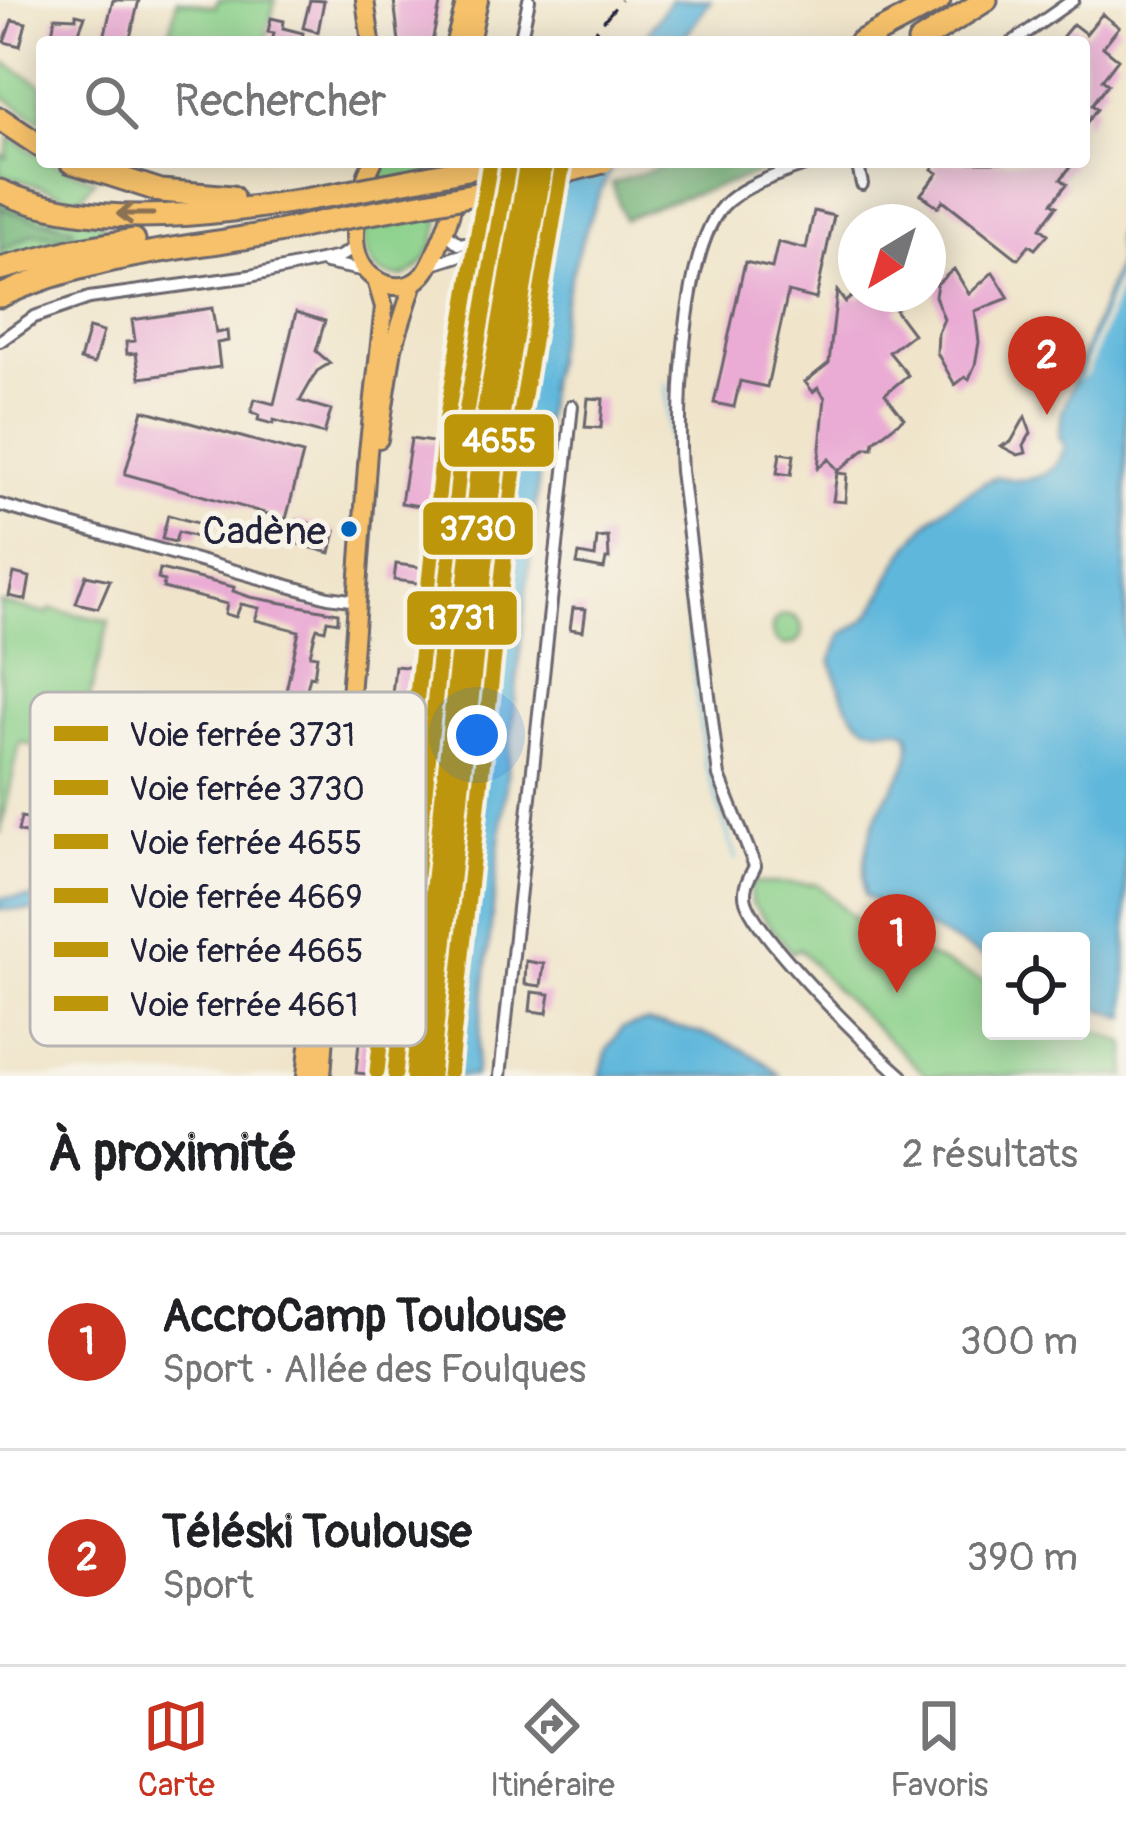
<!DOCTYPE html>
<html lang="fr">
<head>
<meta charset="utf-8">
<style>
  :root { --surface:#fff; --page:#f6f6f6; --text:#202124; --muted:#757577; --line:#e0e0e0; --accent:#c8321e }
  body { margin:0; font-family:Pangolin,sans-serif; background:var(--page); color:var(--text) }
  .controls { position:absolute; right:36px; bottom:36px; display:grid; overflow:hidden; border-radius:12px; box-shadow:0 6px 30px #0003 }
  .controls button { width:108px; height:108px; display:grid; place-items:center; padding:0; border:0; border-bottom:3px solid var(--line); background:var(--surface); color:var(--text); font:60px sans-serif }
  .compass { position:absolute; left:838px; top:204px; width:108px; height:108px; border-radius:50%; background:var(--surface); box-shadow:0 6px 30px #0003; rotate:218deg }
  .you { position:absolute; left:477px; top:735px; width:42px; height:42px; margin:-30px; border:9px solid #fff; border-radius:50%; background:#1a73e8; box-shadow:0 0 0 18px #1a73e833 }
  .badge { display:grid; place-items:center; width:78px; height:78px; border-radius:50%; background:var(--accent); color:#fff; font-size:39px; font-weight:700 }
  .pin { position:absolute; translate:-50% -99px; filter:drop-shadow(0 3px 6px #0008) }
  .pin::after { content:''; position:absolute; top:63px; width:42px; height:36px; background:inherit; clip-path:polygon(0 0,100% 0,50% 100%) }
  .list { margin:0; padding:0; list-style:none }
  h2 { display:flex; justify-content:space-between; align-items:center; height:156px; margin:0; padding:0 48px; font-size:51px }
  h2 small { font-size:39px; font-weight:400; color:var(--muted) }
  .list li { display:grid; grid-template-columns:78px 1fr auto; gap:36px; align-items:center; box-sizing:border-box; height:216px; padding:0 48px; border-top:3px solid var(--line) }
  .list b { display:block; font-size:45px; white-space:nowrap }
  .list p { margin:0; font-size:39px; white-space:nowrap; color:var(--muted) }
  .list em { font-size:39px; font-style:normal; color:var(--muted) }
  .icon { flex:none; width:66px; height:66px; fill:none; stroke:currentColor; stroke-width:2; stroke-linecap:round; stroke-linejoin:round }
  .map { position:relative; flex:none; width:1126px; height:1076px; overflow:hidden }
  .search { position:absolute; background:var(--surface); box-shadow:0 6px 30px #0003; left:36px; right:36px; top:36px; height:132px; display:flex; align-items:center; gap:30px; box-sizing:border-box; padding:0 42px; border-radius:12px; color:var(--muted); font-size:45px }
  .sheet { height:588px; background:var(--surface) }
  nav { display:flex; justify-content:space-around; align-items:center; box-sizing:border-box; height:168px; border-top:3px solid var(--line); background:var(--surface); font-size:33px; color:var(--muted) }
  nav a { display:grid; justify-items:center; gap:6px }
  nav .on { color:var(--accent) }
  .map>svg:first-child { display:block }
</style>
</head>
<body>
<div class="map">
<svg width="1126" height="1076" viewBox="0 0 1126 1076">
  <rect width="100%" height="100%" fill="#f7f3e8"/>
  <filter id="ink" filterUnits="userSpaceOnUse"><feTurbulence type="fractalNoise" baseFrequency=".00833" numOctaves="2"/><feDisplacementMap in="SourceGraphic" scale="24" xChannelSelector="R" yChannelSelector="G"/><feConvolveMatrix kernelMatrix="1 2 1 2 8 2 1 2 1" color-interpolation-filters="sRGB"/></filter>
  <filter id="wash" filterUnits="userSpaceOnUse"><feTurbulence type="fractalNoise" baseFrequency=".004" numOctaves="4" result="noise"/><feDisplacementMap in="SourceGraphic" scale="48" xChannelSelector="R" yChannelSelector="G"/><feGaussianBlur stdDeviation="2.7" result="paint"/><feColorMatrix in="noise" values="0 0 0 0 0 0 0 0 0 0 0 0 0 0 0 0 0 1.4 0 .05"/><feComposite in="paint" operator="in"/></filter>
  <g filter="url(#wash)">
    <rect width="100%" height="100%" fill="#f0e5cb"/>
    <path fill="#8ad08a" stroke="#567962" stroke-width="3" d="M 177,0 L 215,7 L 218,0 L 275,0 L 266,42 L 168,42 Z
      M 0,60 L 42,85 L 42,122 L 0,94 Z
      M 9,137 L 42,157 L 42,162 L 52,162 L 95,180 L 79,199 L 0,174 L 0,153 L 7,158 Z
      M 381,162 L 434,162 C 450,193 440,266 402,277 C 343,278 365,194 381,162 Z
      M 0,200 L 103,223 L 104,238 L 0,261 L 0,252 L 33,233 L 62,226 L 50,219 L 42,221 L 0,207 Z
      M 0,603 L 48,614 L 50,609 L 109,621 L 75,755 L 20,742 L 0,835 Z
      M772 630a15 15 0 1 1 30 0a15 15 0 1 1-30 0Z
      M 750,883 L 818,884 L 864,928 L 991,984 L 991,1031 L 1081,1031 L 1081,1024 L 1126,1044 L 1126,1076 L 927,1076 L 836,990 L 799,948 L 792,953 L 751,902 Z"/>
    <path fill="#6fb276" stroke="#486a58" stroke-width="3" d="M 675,162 L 789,162 C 735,185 676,195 624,220 L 612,183 Z
      M 0,208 C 24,215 47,224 71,226 L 74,232 L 63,237 L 33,233 L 0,252 Z"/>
    <path fill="#5fb7dc" stroke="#406c8c" stroke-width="3" d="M 671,0 L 711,0 L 681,42 L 641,42 Z
      M 574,162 L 614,162 C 577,238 561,306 548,389 L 475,1076 L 443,1076 C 460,918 478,760 494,602 C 508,460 511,292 574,162 Z
      M 1126,211 L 1126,1018 L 1081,1002 L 1081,941 L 991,941 L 991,960 L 865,896 C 861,872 868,834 879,811 C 890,787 918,763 908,733 C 896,726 892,730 879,729 C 846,725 841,688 831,661 L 842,634 C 877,617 877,602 893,571 C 905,548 927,520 948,505 C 955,500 990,478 997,477 C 1001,476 1012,480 1015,480 C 1040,481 1060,469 1065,446 L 1059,436 L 1062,412 L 1119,261 L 1116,237 Z
      M 0,898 C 56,897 238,898 272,941 C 284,956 282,978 278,995 L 262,1005 L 242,1002 L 203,937 L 171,918 L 0,909 Z
      M 646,1022 C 695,1029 744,1042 781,1076 L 600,1076 L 607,1050 L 622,1028 Z"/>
    <path fill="#f0e5cb" d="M 1126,253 L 1126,271 L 1087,375 L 1072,381 L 1082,374 Z"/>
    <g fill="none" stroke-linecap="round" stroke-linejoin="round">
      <path stroke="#5fb7dc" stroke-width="3" d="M 666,384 L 674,510 L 705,762 L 736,859"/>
    </g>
    <g id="blocks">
      <path fill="#eaacd4" d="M 113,0 L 139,0 L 129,42 L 103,42 Z
        M 310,0 L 324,1 L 318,32 L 303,28 Z
        M 394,0 L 441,0 L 432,42 L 399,42 Z
        M 76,14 L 85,16 L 75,42 L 52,34 L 55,17 L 76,18 Z
        M 1102,14 L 1119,27 L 1103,47 L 1118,59 L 1102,80 L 1108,84 L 1092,105 L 1097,109 L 1084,126 L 1084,42 L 1058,42 L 1073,24 L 1086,34 Z
        M 271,18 L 284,21 L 283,28 L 303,33 L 301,42 L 272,42 L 274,33 L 268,32 Z
        M 12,20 L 26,23 L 20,46 L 4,42 Z
        M 937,162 L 1074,162 L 1061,179 L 1067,184 L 1052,203 L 1057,206 L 1040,228 L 1048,234 L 1035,249 L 1029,245 L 1018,259 L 943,200 L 938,207 L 921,194 L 938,173 L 932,169 Z
        M 814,211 L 834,216 L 816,299 L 788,292 L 767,387 L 740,381 L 734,407 L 714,403 L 745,262 L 772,268 L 778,242 L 806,249 Z
        M 954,269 L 969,294 L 993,272 L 1009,298 L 975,311 L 979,342 L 975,365 L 969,379 L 965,377 L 955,385 L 937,353 L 938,333 L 944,319 L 935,296 L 937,284 Z
        M 837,291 L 845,302 L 854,295 L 858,299 L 865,294 L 914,294 L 895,310 L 913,334 L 889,352 L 908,375 L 885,394 L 904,418 L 874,441 L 873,448 L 866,448 L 838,471 L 829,459 L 818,468 L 825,398 L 818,388 L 813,392 L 805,382 L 829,363 Z
        M 212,308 L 216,333 L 227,331 L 228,341 L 217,343 L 220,367 L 140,378 L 136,353 L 127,354 L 126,342 L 135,341 L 132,320 Z
        M 296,312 L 325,321 L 316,351 L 330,363 L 317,371 L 300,401 L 331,410 L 324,434 L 274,420 L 273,424 L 258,420 L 259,415 L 251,412 L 255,399 L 274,404 Z
        M 89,328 L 103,332 L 94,364 L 80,360 Z
        M 588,398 L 603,399 L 601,428 L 585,427 Z
        M 143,410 L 303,454 L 286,519 L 125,474 Z
        M 1025,417 L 1031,433 L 1024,445 L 1026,453 L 1018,455 L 1001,446 L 1011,442 Z
        M 411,439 L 454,445 L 444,510 L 401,503 Z
        M 780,453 L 794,455 L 791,475 L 777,473 Z
        M 837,473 L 847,474 L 845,502 L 833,501 Z
        M 168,515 L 201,524 L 197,537 L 178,532 L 175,542 L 162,539 Z
        M 298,520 L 335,531 L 330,553 L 294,543 Z
        M 608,537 L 609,559 L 606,559 L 604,569 L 577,564 L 579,554 L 595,557 L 597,538 Z
        M 396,564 L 426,568 L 424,584 L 394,580 Z
        M 160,569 L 234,587 L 233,591 L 250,597 L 338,613 L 338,622 L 327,620 L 325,630 L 317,628 L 315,634 L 310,655 L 317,656 L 314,677 L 310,676 L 300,719 L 305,720 L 292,779 L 272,775 L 281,733 L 277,732 L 299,631 L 255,620 L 259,608 L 241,604 L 236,617 L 225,614 L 227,604 L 163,588 L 164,581 L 158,579 Z
        M 14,573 L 30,577 L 26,600 L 9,596 Z
        M 86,575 L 110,580 L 98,608 L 76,603 Z
        M 573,608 L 586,609 L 583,631 L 570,629 Z
        M 428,617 L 439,619 L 436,645 L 426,644 Z
        M 419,660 L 429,661 L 414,811 L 380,807 L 395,666 L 418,668 Z
        M 46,814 L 51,833 L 37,837 L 18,831 L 21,817 L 31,819 Z
        M 372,908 L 400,911 L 399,921 L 405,922 L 390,1076 L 356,1073 Z
        M 526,961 L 544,964 L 541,986 L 525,984 Z
        M 532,992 L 550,994 L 547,1013 L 530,1011 Z"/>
    </g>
  </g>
  <g filter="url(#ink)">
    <use href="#blocks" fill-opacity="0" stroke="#6a666d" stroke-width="3"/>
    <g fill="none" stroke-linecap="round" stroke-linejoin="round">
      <g stroke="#6a666d" stroke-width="16">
        <path id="street" d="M 520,42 L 529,0
          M 1013,42 L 1073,0
          M 812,162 C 784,173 751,182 728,201 C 682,240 677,412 681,471 L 719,776 L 755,866 C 750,877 742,887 746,901 C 758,938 869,1048 902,1076
          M 857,162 L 862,184
          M 444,231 L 459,244 L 479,241
          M 326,263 L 366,271
          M 430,265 L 474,251 L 482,239 L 491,189
          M 0,341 L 34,317 L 89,298 L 250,276 L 339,257 L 356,247
          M 0,505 L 328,597 L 358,601
          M 500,1076 L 572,406"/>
      </g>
      <g stroke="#6a666d" stroke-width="22">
        <path id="primary" d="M 365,0 L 371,42
          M 455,42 L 466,0
          M 470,42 L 479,0
          M 373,162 C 360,185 348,236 360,261 C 370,284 403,296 422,276 C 432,266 437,248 443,235 C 453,211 459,188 449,163
          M 379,439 L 393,348 L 414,282
          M 306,1076 L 327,869
          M 322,1076 L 368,452 L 384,307 L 376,280"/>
      </g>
      <g stroke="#6a666d" stroke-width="27">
        <path id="highway" d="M 860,42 L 939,0
          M 919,42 L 986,0
          M 0,119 L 42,147
          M 71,162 L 161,191 L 232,197
          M 0,191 C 94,234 234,212 333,195
          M 0,269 L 74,250 L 134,240
          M 0,296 C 111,246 214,250 327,221"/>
      </g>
      <use href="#street" stroke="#fff" stroke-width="10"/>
      <use href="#primary" stroke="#f6c16b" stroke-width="16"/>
      <use href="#highway" stroke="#f6c16b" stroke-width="21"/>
      <path stroke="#22223b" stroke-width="3" stroke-dasharray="18 9" stroke-linecap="butt" d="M 586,42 L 621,0
        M 528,180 L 534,162"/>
      <g stroke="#6a666d" stroke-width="27" stroke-linecap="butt">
        <path id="highway-bridge" d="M 333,195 L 503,162
          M 327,221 L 481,193 L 603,162"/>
      </g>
      <use href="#highway-bridge" stroke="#f6c16b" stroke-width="21"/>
      <g stroke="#f7f3e8" stroke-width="24">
        <path id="rail-1" d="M 413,1076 L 482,426 L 527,162"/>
      </g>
      <g stroke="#f7f3e8" stroke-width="24">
        <path id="rail-2" d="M 420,1076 L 489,426 L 532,162"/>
      </g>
      <g stroke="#f7f3e8" stroke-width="24">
        <path id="rail-3" d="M 431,1076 L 500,428 L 545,165"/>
      </g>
      <g stroke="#f7f3e8" stroke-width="24">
        <path id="rail-4" d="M 395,1074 L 464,424 L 509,162"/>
      </g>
      <g stroke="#f7f3e8" stroke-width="24">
        <path id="rail-5" d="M 449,1076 L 518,431 L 562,168"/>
      </g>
      <g stroke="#f7f3e8" stroke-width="24">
        <path id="rail-6" d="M 377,1072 L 446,422 L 490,162"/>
      </g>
      <use href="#rail-1" stroke="#bd9609" stroke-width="15"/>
      <use href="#rail-2" stroke="#bd9609" stroke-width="15"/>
      <use href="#rail-3" stroke="#bd9609" stroke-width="15"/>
      <use href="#rail-4" stroke="#bd9609" stroke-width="15"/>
      <use href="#rail-5" stroke="#bd9609" stroke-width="15"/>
      <use href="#rail-6" stroke="#bd9609" stroke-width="15"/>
    </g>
    <defs><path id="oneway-shaft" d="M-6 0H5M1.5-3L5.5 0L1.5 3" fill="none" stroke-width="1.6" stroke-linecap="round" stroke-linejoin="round" transform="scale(3)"/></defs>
    <use stroke="#8c7253" href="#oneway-shaft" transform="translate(135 214) rotate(180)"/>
  </g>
  <circle fill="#0065bd" stroke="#f7f3e8" stroke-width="4.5" cx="349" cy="529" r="10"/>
  <g text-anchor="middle" stroke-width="10" stroke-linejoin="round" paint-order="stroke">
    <g font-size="39" fill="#22223b" stroke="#f7f3e8" text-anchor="end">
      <text x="326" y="544">Cadène</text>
    </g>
  </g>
  <rect x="30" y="692" width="396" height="354" rx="18" fill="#f7f3e8" stroke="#b7b4b4" stroke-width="3"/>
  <rect x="54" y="726" width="54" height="15" fill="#bd9609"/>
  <rect x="54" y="780" width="54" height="15" fill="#bd9609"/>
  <rect x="54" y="834" width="54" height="15" fill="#bd9609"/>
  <rect x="54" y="888" width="54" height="15" fill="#bd9609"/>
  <rect x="54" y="942" width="54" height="15" fill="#bd9609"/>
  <rect x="54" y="996" width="54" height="15" fill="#bd9609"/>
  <g font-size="33" fill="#22223b">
    <text x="129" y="746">Voie ferrée 3731</text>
    <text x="129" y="800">Voie ferrée 3730</text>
    <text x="129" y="854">Voie ferrée 4655</text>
    <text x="129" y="908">Voie ferrée 4669</text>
    <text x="129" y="962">Voie ferrée 4665</text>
    <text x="129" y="1016">Voie ferrée 4661</text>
  </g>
  <g stroke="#f7f3e8" stroke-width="4.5">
    <rect x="442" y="412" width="114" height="57" rx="12" fill="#bd9609"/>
    <rect x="421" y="500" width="114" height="57" rx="12" fill="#bd9609"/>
    <rect x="405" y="589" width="114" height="58" rx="12" fill="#bd9609"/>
  </g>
  <g font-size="33" text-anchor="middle" font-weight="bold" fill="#fff">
    <text x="499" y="452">4655</text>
    <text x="478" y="540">3730</text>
    <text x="462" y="629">3731</text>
  </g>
</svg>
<div class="controls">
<button><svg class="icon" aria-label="locate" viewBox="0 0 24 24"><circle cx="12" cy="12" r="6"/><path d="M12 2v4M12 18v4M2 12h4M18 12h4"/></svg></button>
</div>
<svg class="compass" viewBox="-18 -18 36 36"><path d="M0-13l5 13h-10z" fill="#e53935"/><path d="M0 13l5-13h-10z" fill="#757577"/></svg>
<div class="you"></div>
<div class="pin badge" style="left:897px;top:993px">1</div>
<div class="pin badge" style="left:1047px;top:415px">2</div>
<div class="search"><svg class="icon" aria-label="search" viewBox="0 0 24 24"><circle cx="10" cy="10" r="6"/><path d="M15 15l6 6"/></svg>Rechercher</div>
</div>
<section class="sheet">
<h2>À proximité<small>2 résultats</small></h2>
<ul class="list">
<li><span class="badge">1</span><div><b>AccroCamp Toulouse</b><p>Sport · Allée des Foulques</p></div><em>300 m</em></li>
<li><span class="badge">2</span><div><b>Téléski Toulouse</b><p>Sport</p></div><em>390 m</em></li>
</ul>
</section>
<nav>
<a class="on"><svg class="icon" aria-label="map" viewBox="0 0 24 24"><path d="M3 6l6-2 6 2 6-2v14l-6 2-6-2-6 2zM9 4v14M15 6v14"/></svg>Carte</a>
<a><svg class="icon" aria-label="directions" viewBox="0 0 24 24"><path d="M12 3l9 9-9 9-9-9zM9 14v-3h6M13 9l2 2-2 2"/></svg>Itinéraire</a>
<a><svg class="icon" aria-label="saved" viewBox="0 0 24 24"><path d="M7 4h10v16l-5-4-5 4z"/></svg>Favoris</a>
</nav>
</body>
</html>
